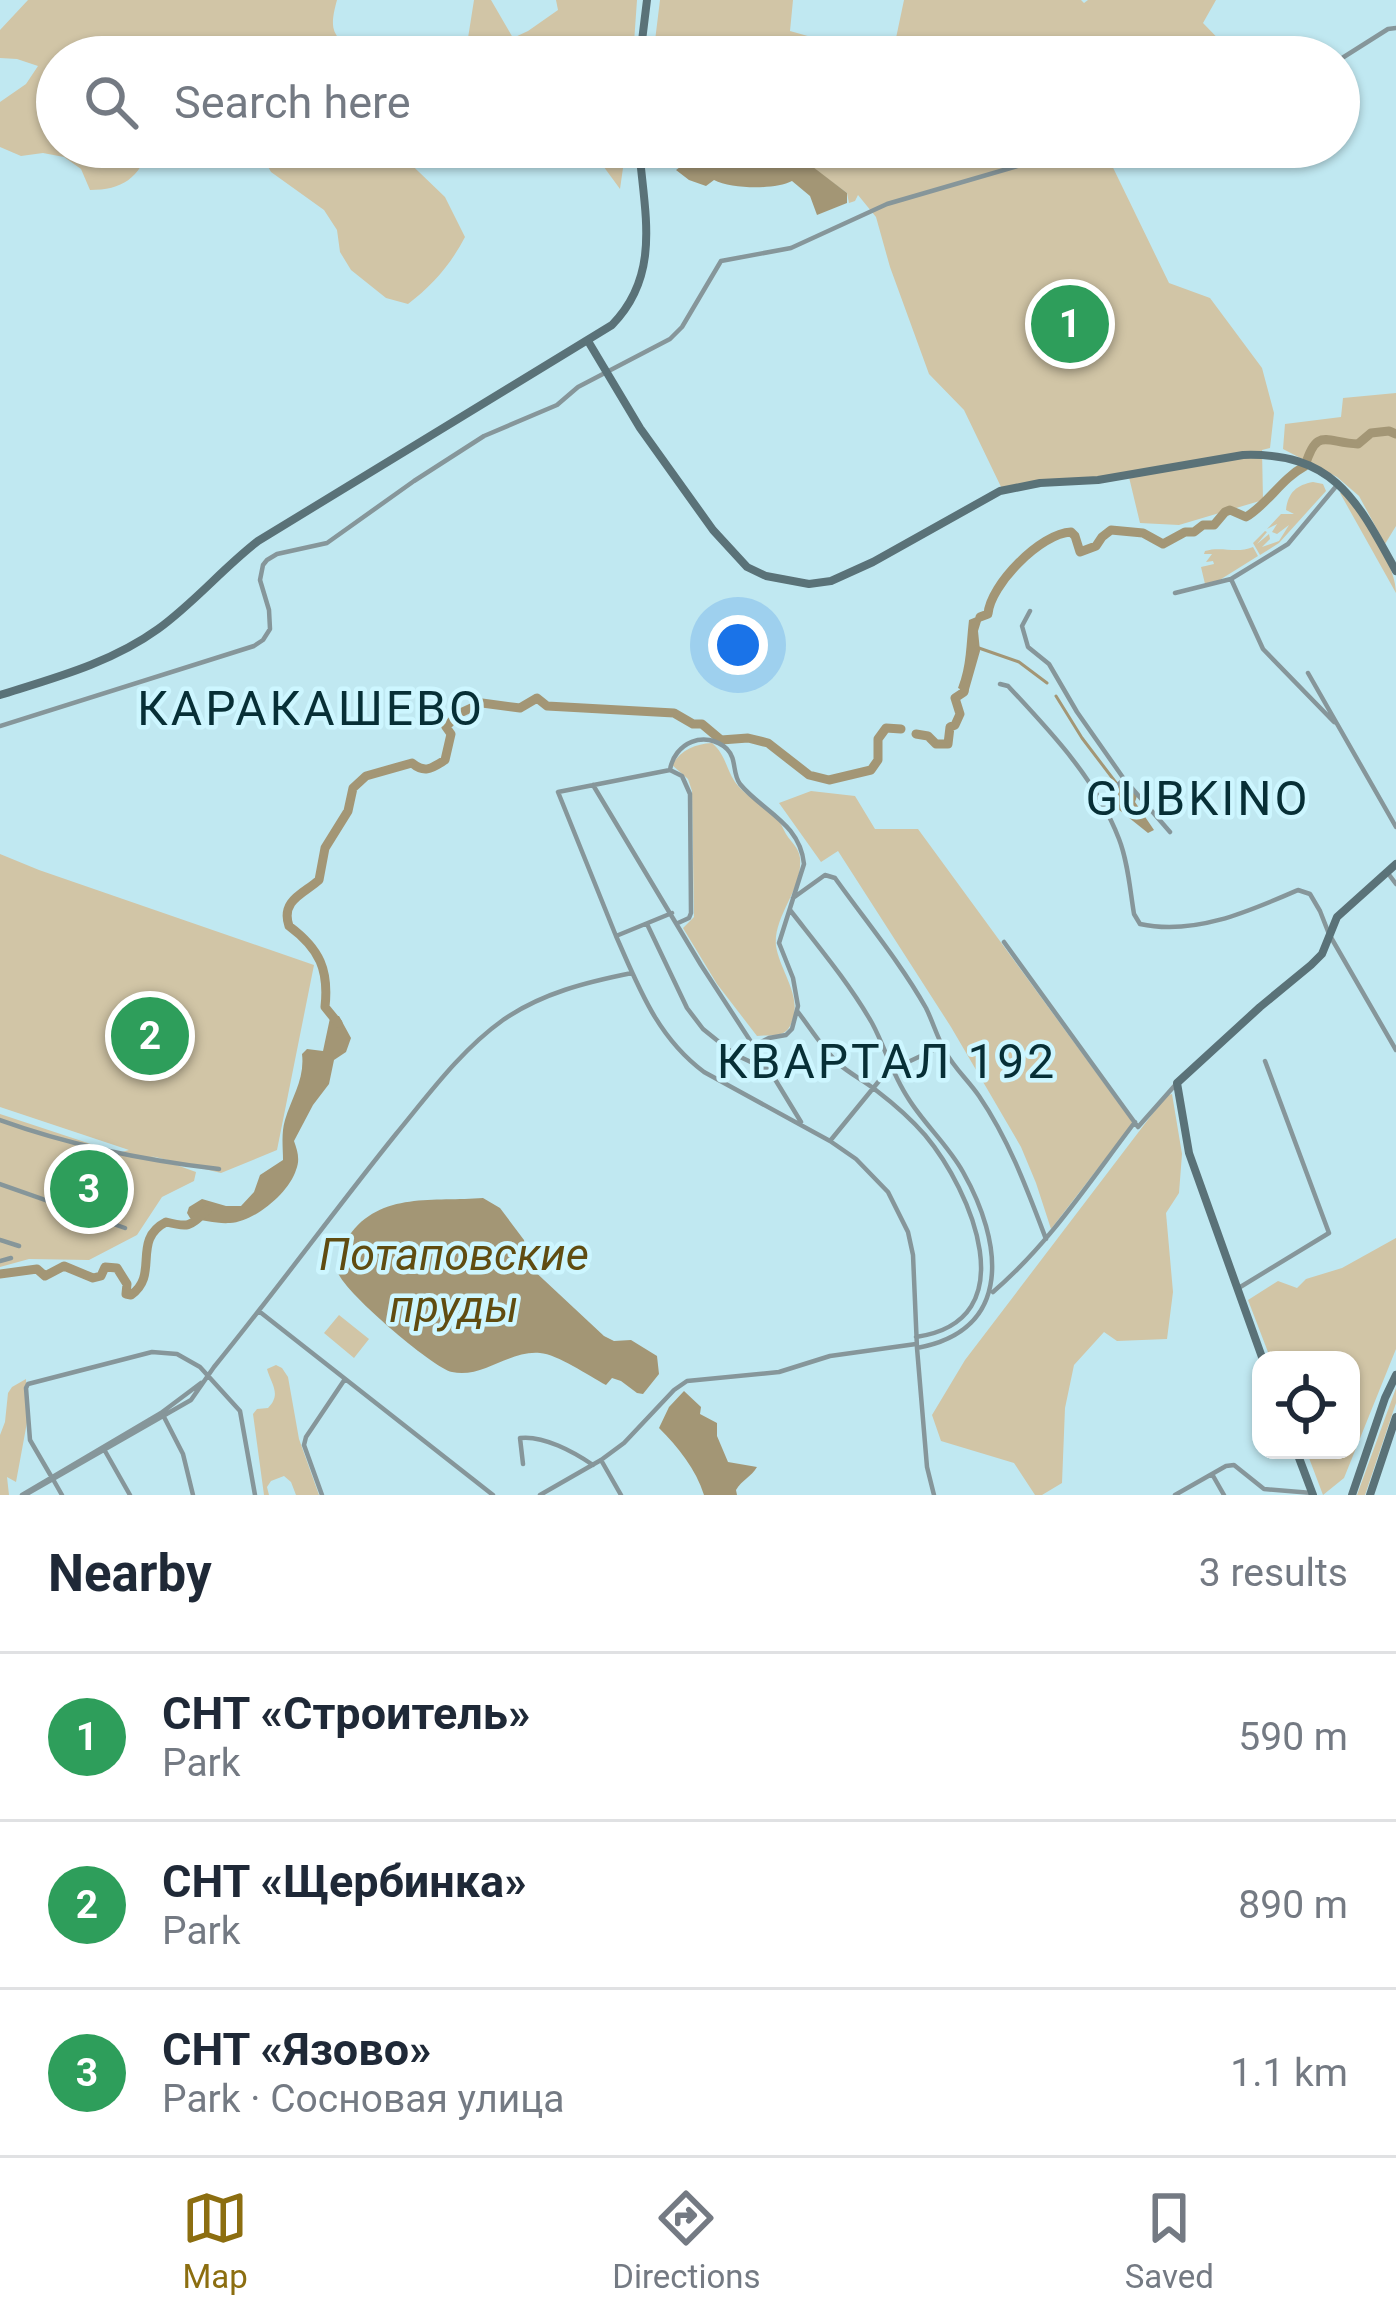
<!DOCTYPE html>
<html lang="en">
<head>
<meta charset="utf-8">
<style>
  :root { --surface:#fff; --page:#f6f6f7; --text:#1f2937; --muted:#747a83; --line:#e0e1e3; --accent:#8c6e10 }
  body { margin:0; font-family:Roboto,sans-serif; background:var(--page); color:var(--text) }
  .controls { position:absolute; right:36px; bottom:36px; display:grid; overflow:hidden; border-radius:24px; box-shadow:0 3px 9px #0004 }
  .controls button { width:108px; height:108px; display:grid; place-items:center; padding:0; border:0; border-bottom:3px solid var(--line); background:var(--surface); color:var(--text); font:60px sans-serif }
  .you { position:absolute; left:738px; top:645px; width:42px; height:42px; margin:-30px; border:9px solid #fff; border-radius:50%; background:#1a73e8; box-shadow:0 0 0 18px #1a73e833 }
  .badge { display:grid; place-items:center; width:78px; height:78px; border-radius:50%; background:var(--accent); color:#fff; font-size:39px; font-weight:700 }
  .pin { position:absolute; translate:-50% -50%; border:6px solid #fff; box-shadow:0 3px 12px #0006 }
  .list { margin:0; padding:0; list-style:none }
  h2 { display:flex; justify-content:space-between; align-items:center; height:156px; margin:0; padding:0 48px; font-size:51px }
  h2 small { font-size:39px; font-weight:400; color:var(--muted) }
  .list li { display:grid; grid-template-columns:78px 1fr auto; gap:36px; align-items:center; box-sizing:border-box; height:168px; padding:0 48px; border-top:3px solid var(--line) }
  .list b { display:block; font-size:45px; white-space:nowrap }
  .list p { margin:0; font-size:39px; white-space:nowrap; color:var(--muted) }
  .list em { font-size:39px; font-style:normal; color:var(--muted) }
  .icon { flex:none; width:66px; height:66px; fill:none; stroke:currentColor; stroke-width:2; stroke-linecap:round; stroke-linejoin:round }
  .map { position:relative; flex:none; width:1396px; height:1495px; overflow:hidden }
  .search { position:absolute; background:var(--surface); box-shadow:0 3px 9px #0004; left:36px; right:36px; top:36px; height:132px; display:flex; align-items:center; gap:30px; box-sizing:border-box; padding:0 42px; border-radius:66px; color:var(--muted); font-size:45px }
  .sheet { height:660px; background:var(--surface) }
  nav { display:flex; justify-content:space-around; align-items:center; box-sizing:border-box; height:168px; border-top:3px solid var(--line); background:var(--surface); font-size:33px; color:var(--muted) }
  nav a { display:grid; justify-items:center; gap:6px }
  nav .on { color:var(--accent) }
  .map>svg:first-child { display:block }
</style>
</head>
<body>
<div class="map">
<svg width="1396" height="1495" viewBox="0 0 1396 1495">
  <rect width="100%" height="100%" fill="#c0e8f1"/>
  <path fill="#d1c5a6" d="M 28,0 L 337,0 C 327,36 336,34 358,57 L 57,57 L 57,147 L 149,147 C 140,178 122,190 90,190 L 81,169 L 64,157 L 43,153 L 21,156 L 0,147 L 0,102 L 26,84 L 38,66 L 17,59 L 0,58 L 0,30 Z
    M 474,0 L 491,0 L 513,38 L 528,31 L 558,10 L 556,0 L 637,0 L 633,57 L 465,57 Z
    M 660,0 L 793,0 L 790,31 L 882,57 L 653,57 Z
    M 904,0 L 1081,0 L 1084,3 L 1088,0 L 1216,0 L 1203,23 L 1236,57 L 892,57 Z
    M 257,147 L 393,147 L 445,197 L 465,237 C 451,264 432,286 408,304 L 386,298 L 351,270 L 340,252 L 337,230 L 324,210 L 271,172 Z
    M 541,147 L 626,147 L 620,189 L 601,163 Z
    M 655,147 L 1103,147 L 1169,283 L 1210,298 L 1262,368 L 1274,413 L 1270,448 L 1262,450 L 1263,500 L 1179,525 L 1140,523 L 1128,473 L 1003,491 L 964,410 L 929,374 L 890,267 L 876,217 L 858,195 L 855,201 L 849,203 L 847,193 L 794,154 L 727,162 L 710,157 L 694,157 L 660,166 Z
    M 1396,393 L 1396,526 L 1385,544 L 1359,496 L 1337,477 L 1283,449 L 1285,424 L 1341,417 L 1343,398 Z
    M 1313,482 L 1323,484 L 1326,491 L 1279,543 L 1260,555 L 1253,543 L 1265,531 L 1267,532 L 1257,544 L 1269,534 L 1270,539 L 1262,547 L 1279,541 L 1289,525 L 1277,534 L 1272,532 L 1277,524 L 1267,529 L 1281,514 L 1294,514 L 1286,510 C 1288,492 1297,485 1313,482 Z
    M 1342,492 C 1362,514 1396,564 1396,593 L 1340,493 Z
    M 1253,547 L 1258,556 L 1218,581 L 1205,584 L 1201,567 L 1214,564 L 1213,561 L 1206,562 L 1212,554 L 1204,554 L 1205,551 C 1222,546 1236,554 1253,547 Z
    M 712,743 C 726,755 726,769 735,782 C 746,798 766,804 777,818 C 781,823 783,829 786,834 C 791,842 799,848 800,858 C 803,889 773,916 776,946 C 780,972 805,999 790,1026 C 783,1039 770,1034 757,1036 L 717,984 L 683,928 L 694,917 L 692,791 L 688,779 L 672,765 C 681,750 695,744 712,743 Z
    M 811,791 L 855,796 L 875,829 L 918,829 L 1133,1123 L 1051,1229 L 1036,1183 L 1021,1147 L 951,1027 L 838,851 L 821,862 L 779,803 Z
    M 0,854 L 39,870 L 314,965 L 277,1150 L 221,1173 L 151,1156 L 196,1172 L 194,1181 L 162,1197 L 137,1235 L 89,1260 L 29,1259 L 0,1267 L 0,1114 L 118,1153 L 129,1150 L 0,1107 Z
    M 1172,1094 L 1182,1154 L 1179,1193 L 1166,1213 L 1173,1292 L 1167,1339 L 1117,1341 L 1104,1332 L 1074,1365 L 1065,1408 L 1062,1483 L 1042,1495 L 1035,1495 L 1014,1463 L 941,1441 L 932,1415 L 965,1360 L 1166,1096 Z
    M 1396,1238 L 1396,1349 L 1344,1478 L 1323,1495 L 1306,1450 L 1351,1450 L 1351,1360 L 1271,1360 L 1248,1300 L 1278,1281 L 1297,1288 L 1306,1279 L 1342,1268 Z
    M 339,1315 L 369,1339 L 354,1358 L 324,1333 Z
    M 276,1365 L 282,1368 L 288,1377 L 299,1439 L 319,1495 L 296,1495 L 291,1482 L 284,1476 L 271,1481 L 267,1487 L 269,1495 L 264,1495 L 253,1414 L 257,1409 L 268,1408 C 282,1394 271,1384 267,1369 Z
    M 26,1379 L 28,1417 L 16,1482 L 7,1477 L 9,1495 L 0,1495 L 0,1435 L 5,1422 L 8,1393 L 12,1387 Z
    M 1396,1388 L 1396,1403 L 1365,1495 L 1357,1495 Z"/>
  <path fill="#a39675" d="M 794,154 L 806,156 L 813,167 L 847,193 L 847,203 L 817,215 L 810,196 L 792,181 C 774,190 732,189 714,180 L 706,186 L 689,180 L 676,170 L 694,157 L 710,157 L 727,162 Z
    M 986,613 L 987,616 L 982,618 L 978,631 L 980,651 L 968,693 L 958,688 C 967,665 966,645 969,620 Z
    M 1125,784 L 1137,796 L 1135,802 L 1154,830 L 1148,833 L 1113,805 L 1111,796 Z
    M 334,1016 L 339,1016 L 351,1038 L 346,1052 L 334,1060 L 329,1084 L 313,1105 L 294,1141 C 298,1152 300,1160 296,1170 C 289,1193 254,1222 230,1223 C 217,1224 203,1220 190,1218 L 187,1213 L 189,1207 L 202,1199 L 226,1206 L 241,1206 L 254,1192 L 260,1175 L 283,1160 C 283,1148 281,1133 285,1120 C 292,1097 305,1079 302,1054 L 307,1049 L 323,1051 L 330,1018 Z
    M 483,1198 L 500,1208 L 524,1240 L 529,1266 L 604,1336 L 614,1341 L 631,1340 L 657,1356 L 659,1374 L 643,1394 L 637,1393 L 621,1381 L 612,1378 L 606,1385 C 589,1376 557,1354 540,1353 C 509,1350 482,1379 452,1372 C 433,1368 340,1289 337,1270 C 336,1260 344,1245 349,1236 C 380,1191 435,1202 483,1198 Z
    M 684,1391 L 701,1407 L 700,1414 L 717,1423 L 717,1436 L 728,1462 L 757,1467 C 751,1477 742,1480 736,1490 L 737,1495 L 704,1495 C 696,1469 678,1447 659,1428 L 669,1407 Z"/>
  <g fill="none" stroke-linecap="round" stroke-linejoin="round">
    <path stroke="#a39675" stroke-width="3" d="M 976,647 L 1019,662 L 1047,683
      M 1056,696 L 1082,738 L 1120,788"/>
    <path stroke="#a39675" stroke-width="9" d="M 980,617 L 988,614 C 990,585 1041,533 1071,532 L 1075,536 L 1080,552 L 1096,546 L 1102,537 L 1111,530 L 1143,533 L 1163,544 L 1185,532 L 1194,532 L 1203,525 L 1214,525 L 1225,512 L 1230,510 L 1246,517 C 1268,504 1281,479 1305,466 C 1317,426 1326,443 1358,444 L 1371,433 L 1389,431 L 1396,434
      M 916,734 L 928,736 L 936,744 L 948,744 L 950,727 L 955,725 L 960,714 L 955,698 L 964,692 L 965,683
      M 338,1023 L 325,1007 C 329,970 320,949 289,926 C 280,900 305,893 319,880 L 325,848 L 348,811 L 353,788 L 366,776 L 412,763 C 425,774 432,768 445,760 L 451,734 L 446,727 L 458,714 L 482,703 L 520,708 L 537,698 L 547,706 L 674,713 L 693,724 L 702,724 L 721,740 L 748,738 L 768,743 L 809,775 L 829,780 L 871,770 L 878,760 L 878,739 L 886,728 L 901,729
      M 0,1274 L 37,1269 L 45,1276 L 64,1266 L 93,1278 L 101,1276 L 105,1267 L 117,1268 L 127,1284 L 126,1294 L 131,1295 C 160,1275 131,1240 166,1222 C 190,1228 190,1226 207,1210"/>
    <path stroke="#86969a" stroke-width="4.5" d="M 1339,60 L 1388,29 L 1396,28
      M 1175,593 L 1231,579
      M 1030,611 L 1022,626 L 1028,647 L 1049,664 L 1077,712 L 1124,779 L 1170,832
      M 1308,673 L 1396,827
      M 1000,684 L 1008,686 C 1051,732 1096,779 1119,839 C 1128,862 1130,890 1134,914 L 1140,924 C 1194,936 1250,911 1298,890 L 1310,894 L 1320,911 L 1329,934 L 1396,1050
      M 1334,722 L 1263,649 L 1231,579 L 1288,544 L 1338,484
      M 0,726 L 254,646 L 263,640 L 270,629 L 269,610 L 260,580 L 263,565 L 267,560 L 277,554 L 327,543 L 414,481 L 484,436 L 557,405 L 578,387 L 670,339 L 682,327 L 721,261 L 791,248 L 887,204 L 1083,147
      M 670,770 C 674,743 705,729 727,749 C 737,759 732,773 740,784 C 762,811 800,823 804,864 L 779,943 L 793,978 L 798,1006 L 792,1029 L 786,1035 L 769,1038 L 755,1045
      M 593,785 L 701,965 L 770,1071
      M 1100,802 L 1124,779
      M 1387,872 L 1396,884
      M 793,898 L 825,875 L 835,878 C 865,920 900,962 926,1008 C 933,1022 937,1037 945,1051 C 954,1068 968,1080 979,1096 C 1009,1140 1027,1189 1046,1239
      M 790,910 C 818,946 849,983 872,1023 C 885,1047 892,1074 908,1098 C 924,1124 948,1145 963,1172 C 1002,1241 1015,1330 917,1348
      M 672,913 L 616,936 L 558,792 L 670,770 L 682,776 L 690,794 L 691,913 L 689,918 L 678,923
      M 647,924 L 687,1008 L 703,1029 L 734,1054 L 770,1071 L 801,1122
      M 616,936 C 639,988 657,1037 704,1072 L 830,1141 L 856,1159 L 888,1192 L 908,1232 L 913,1255 L 917,1348 L 927,1467 L 934,1495
      M 1004,942 L 1138,1127 L 1177,1083
      M 798,1012 C 811,1029 823,1049 839,1064 C 850,1074 865,1081 877,1091 C 894,1104 911,1119 925,1135 C 971,1190 1028,1321 916,1337
      M 0,1120 C 72,1146 143,1160 219,1169
      M 830,1141 L 879,1081 L 891,1070 L 942,1046
      M 0,1184 L 125,1228
      M 0,1240 L 19,1246
      M 0,1261 L 11,1258
      M 1237,1289 L 1329,1233 L 1265,1061
      M 993,1292 C 1049,1244 1090,1181 1135,1122
      M 260,1312 L 493,1495
      M 164,1417 L 183,1454 L 193,1495
      M 105,1451 L 130,1495
      M 601,1460 L 621,1495
      M 523,1464 L 520,1438 C 543,1435 574,1452 593,1465
      M 1212,1474 L 1224,1495
      M 51,1476 L 30,1440 L 26,1388 L 28,1384 L 152,1352 L 177,1354 L 200,1367 L 240,1411 L 255,1495
      M 54,1481 L 62,1495
      M 22,1495 L 161,1413 L 201,1383
      M 25,1495 L 191,1400 L 214,1367 C 276,1291 334,1211 396,1134 C 429,1094 461,1050 503,1020 C 542,993 587,982 632,973
      M 322,1495 L 304,1445 L 306,1437 L 345,1379
      M 540,1495 L 601,1460 L 624,1443 L 674,1390 L 687,1381 L 779,1372 L 830,1356 L 916,1344
      M 1175,1495 L 1226,1466 L 1234,1465 L 1264,1489 L 1312,1493"/>
    <path stroke="#5a7278" stroke-width="8" d="M 640,57 L 647,0
      M 588,341 L 640,428 L 713,530 L 747,567 L 766,576 L 809,584 L 831,581 L 873,562 L 1000,491 L 1040,483 L 1098,480 L 1243,455 C 1334,452 1357,500 1396,571
      M 0,695 C 54,678 111,663 158,629 C 194,603 223,568 258,541 L 612,325 C 662,274 644,212 639,147
      M 1263,1360 L 1189,1153 L 1177,1083 L 1260,1007 L 1311,965 L 1322,954 L 1337,917 L 1396,864
      M 1296,1450 L 1313,1495
      M 1352,1495 L 1385,1398 L 1396,1375
      M 1370,1495 L 1396,1417"/>
  </g>
  <g text-anchor="middle" stroke-width="9" stroke-linejoin="round" paint-order="stroke">
    <g font-size="45" font-style="italic" fill="#604c11" stroke="#cdf6ff">
      <text x="454" y="1270">Потаповские<tspan x="454" dy="52">пруды</tspan></text>
    </g>
    <g font-size="48" letter-spacing="3" fill="#072f36" stroke="#cdf6ff">
      <text x="311" y="725">КАРАКАШЕВО</text>
      <text x="1198" y="815">GUBKINO</text>
      <text x="887" y="1078">КВАРТАЛ 192</text>
    </g>
  </g>
</svg>
<div class="controls">
<button><svg class="icon" aria-label="locate" viewBox="0 0 24 24"><circle cx="12" cy="12" r="6"/><path d="M12 2v4M12 18v4M2 12h4M18 12h4"/></svg></button>
</div>
<div class="you"></div>
<div class="pin badge" style="left:1070px;top:324px;background:#2e9e5b">1</div>
<div class="pin badge" style="left:150px;top:1036px;background:#2e9e5b">2</div>
<div class="pin badge" style="left:89px;top:1189px;background:#2e9e5b">3</div>
<div class="search"><svg class="icon" aria-label="search" viewBox="0 0 24 24"><circle cx="10" cy="10" r="6"/><path d="M15 15l6 6"/></svg>Search here</div>
</div>
<section class="sheet">
<h2>Nearby<small>3 results</small></h2>
<ul class="list">
<li><span class="badge" style="background:#2e9e5b">1</span><div><b>СНТ «Строитель»</b><p>Park</p></div><em>590 m</em></li>
<li><span class="badge" style="background:#2e9e5b">2</span><div><b>СНТ «Щербинка»</b><p>Park</p></div><em>890 m</em></li>
<li><span class="badge" style="background:#2e9e5b">3</span><div><b>СНТ «Язово»</b><p>Park · Сосновая улица</p></div><em>1.1 km</em></li>
</ul>
</section>
<nav>
<a class="on"><svg class="icon" aria-label="map" viewBox="0 0 24 24"><path d="M3 6l6-2 6 2 6-2v14l-6 2-6-2-6 2zM9 4v14M15 6v14"/></svg>Map</a>
<a><svg class="icon" aria-label="directions" viewBox="0 0 24 24"><path d="M12 3l9 9-9 9-9-9zM9 14v-3h6M13 9l2 2-2 2"/></svg>Directions</a>
<a><svg class="icon" aria-label="saved" viewBox="0 0 24 24"><path d="M7 4h10v16l-5-4-5 4z"/></svg>Saved</a>
</nav>
</body>
</html>
